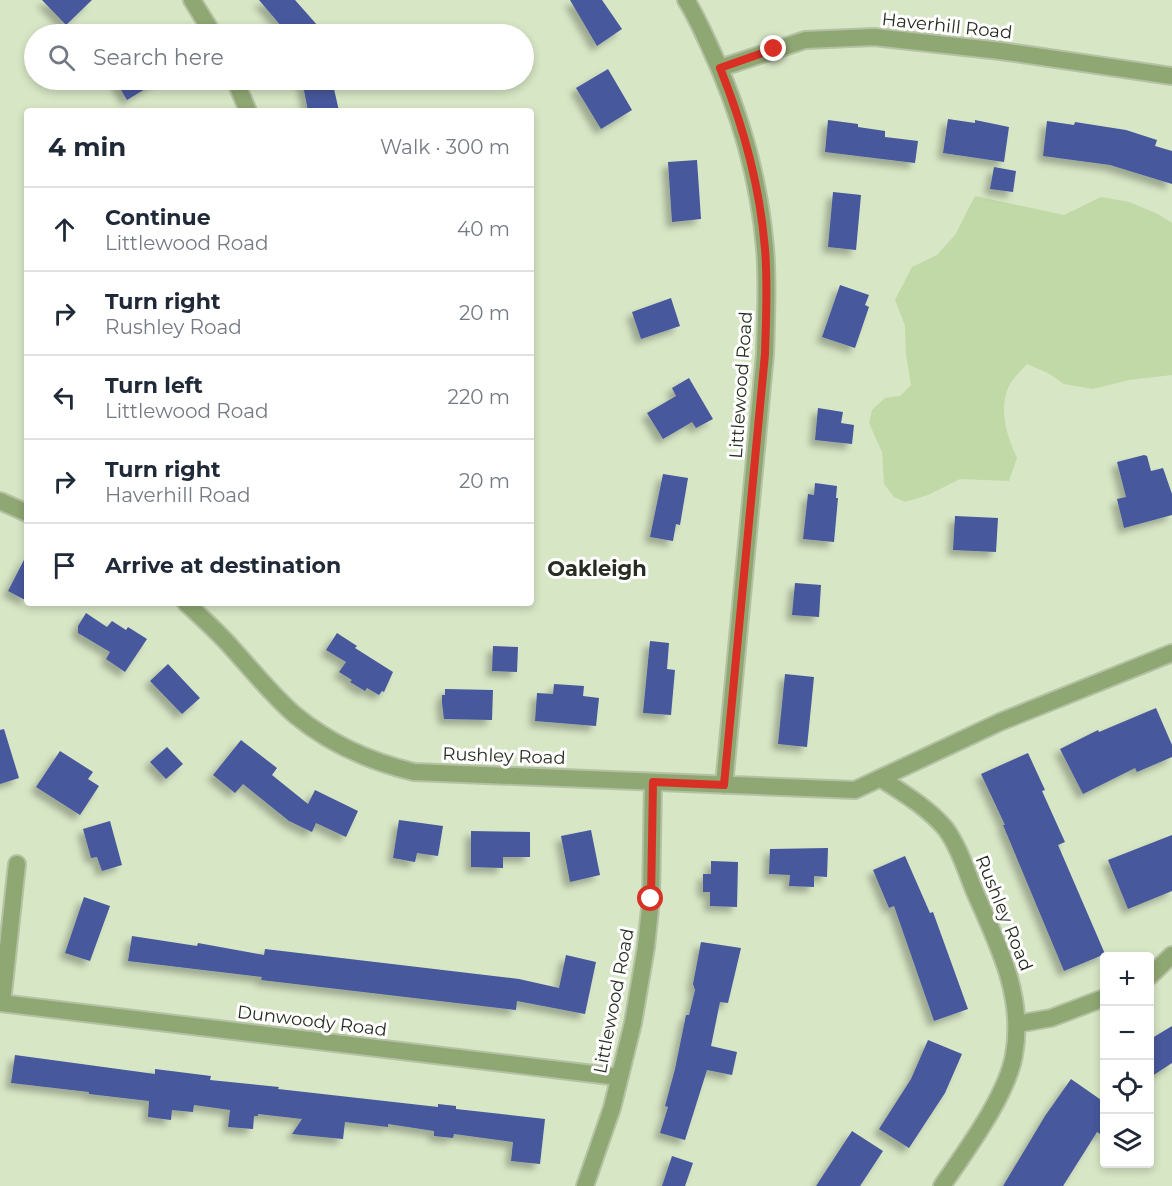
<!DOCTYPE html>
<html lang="en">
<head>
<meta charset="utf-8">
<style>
  :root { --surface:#fff; --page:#f6f6f7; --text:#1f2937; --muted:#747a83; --line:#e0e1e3 }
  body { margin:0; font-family:Montserrat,sans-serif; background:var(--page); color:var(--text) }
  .controls { position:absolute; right:18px; bottom:18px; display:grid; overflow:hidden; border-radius:6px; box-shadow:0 3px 9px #0003 }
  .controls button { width:54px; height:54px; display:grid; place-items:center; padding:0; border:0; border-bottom:2px solid var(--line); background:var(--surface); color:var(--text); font:30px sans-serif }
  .stop { position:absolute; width:18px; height:18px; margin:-14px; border:4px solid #d93025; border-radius:50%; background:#fff }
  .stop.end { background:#d93025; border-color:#fff; box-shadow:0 2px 6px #0008 }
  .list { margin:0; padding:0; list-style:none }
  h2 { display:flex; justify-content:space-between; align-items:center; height:78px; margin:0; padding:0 24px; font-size:26px }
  h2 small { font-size:20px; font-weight:400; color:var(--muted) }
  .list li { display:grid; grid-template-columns:39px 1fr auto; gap:18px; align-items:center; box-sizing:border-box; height:84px; padding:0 24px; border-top:2px solid var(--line) }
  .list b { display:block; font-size:22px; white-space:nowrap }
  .list p { margin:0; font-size:20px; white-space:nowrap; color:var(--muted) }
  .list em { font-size:20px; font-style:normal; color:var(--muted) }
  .icon { flex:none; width:33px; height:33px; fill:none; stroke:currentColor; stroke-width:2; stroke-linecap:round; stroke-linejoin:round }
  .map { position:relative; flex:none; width:1172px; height:1186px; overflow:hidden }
  .search { position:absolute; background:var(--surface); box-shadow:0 3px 9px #0003; left:24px; top:24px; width:510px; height:66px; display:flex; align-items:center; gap:15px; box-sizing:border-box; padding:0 21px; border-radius:33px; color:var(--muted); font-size:22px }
  .panel { position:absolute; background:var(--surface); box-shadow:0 3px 9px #0003; left:24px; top:108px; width:510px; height:498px; border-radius:6px }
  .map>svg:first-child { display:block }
</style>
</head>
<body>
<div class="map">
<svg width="1172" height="1186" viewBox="0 0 1172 1186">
  <defs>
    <filter id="shadow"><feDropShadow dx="-5.5" dy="5.5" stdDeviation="3" flood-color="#0004"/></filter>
  </defs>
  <rect width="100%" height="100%" fill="#d7e6c5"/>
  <path fill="#c1d8a7" d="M 975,196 L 1064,215 L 1101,197 L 1129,202 L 1158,214 L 1172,223 L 1172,375 L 1129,380 L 1093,389 L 1064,384 L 1048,373 L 1027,364 C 1021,371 1013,378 1009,386 C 998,409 1007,437 1017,458 L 1009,481 L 960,479 L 928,495 L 905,502 L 894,497 L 884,484 L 882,452 L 869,423 L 872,410 L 885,398 L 900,396 L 911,385 L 906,355 L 905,326 L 895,300 L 912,267 L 937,255 L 955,235 Z"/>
  <path fill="#46589c" filter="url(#shadow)" d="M 42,0 L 92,0 L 66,25 Z
    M 259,0 L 295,0 L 318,26 L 308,34 L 292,34 L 284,25 L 282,27 Z
    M 570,0 L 602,0 L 622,29 L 597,46 Z
    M 608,69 L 632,110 L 601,129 L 576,88 Z
    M 115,80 L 160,80 L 127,100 Z
    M 302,80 L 332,80 L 339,111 L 308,111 Z
    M 948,119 L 975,123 L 975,120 L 1009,127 L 1004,162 L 943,153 Z
    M 828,120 L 858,124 L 858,127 L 885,131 L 885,137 L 918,141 L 915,163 L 825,152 Z
    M 1047,121 L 1074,125 L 1075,122 L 1126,130 L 1157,140 L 1155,146 L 1172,151 L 1172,184 L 1110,165 L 1043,156 Z
    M 697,160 L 701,219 L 672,222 L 668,162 Z
    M 994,167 L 1016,171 L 1013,192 L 990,189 Z
    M 833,192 L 861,195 L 856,250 L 828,247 Z
    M 840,285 L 869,295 L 865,305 L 869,307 L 855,348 L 822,337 Z
    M 671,298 L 680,326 L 641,339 L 632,312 Z
    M 689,378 L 713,419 L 696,428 L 692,422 L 663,439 L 647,413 L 676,396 L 672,388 Z
    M 818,408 L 843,412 L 841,423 L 854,425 L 852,444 L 815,440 Z
    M 1144,455 L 1147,456 L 1151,471 L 1163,468 L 1172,494 L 1172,515 L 1124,528 L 1117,499 L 1126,497 L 1117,462 Z
    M 663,474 L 688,478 L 680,525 L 676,524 L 673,541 L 650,537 Z
    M 815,483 L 837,486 L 836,498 L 838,498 L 834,542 L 803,539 L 808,494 L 814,495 Z
    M 955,516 L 998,518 L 996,552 L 953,550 Z
    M 27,554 L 27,601 L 8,591 Z
    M 795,583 L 821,585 L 819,617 L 792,615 Z
    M 86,613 L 107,627 L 112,621 L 126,630 L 128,627 L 147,639 L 125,672 L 106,659 L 110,652 L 78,633 L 78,626 Z
    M 337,633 L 357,646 L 355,648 L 393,672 L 384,692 L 382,691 L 379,695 L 367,688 L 365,691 L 350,682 L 352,680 L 339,672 L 346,662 L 326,650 Z
    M 650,641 L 669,643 L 667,669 L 675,670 L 671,715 L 643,713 Z
    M 493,646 L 518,647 L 517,672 L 492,671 Z
    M 168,664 L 200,698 L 182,714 L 150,681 Z
    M 785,674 L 814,677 L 807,747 L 778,744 Z
    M 554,684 L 584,686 L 583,696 L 599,698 L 596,726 L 535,721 L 537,693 L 553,694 Z
    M 445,689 L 493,690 L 492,720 L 444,719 L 442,703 L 442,695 L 445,695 Z
    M 1156,708 L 1172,745 L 1172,757 L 1137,772 L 1135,768 L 1083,794 L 1060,749 L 1098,730 L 1099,732 Z
    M 4,729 L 19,778 L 0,784 L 0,730 Z
    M 241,740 L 277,768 L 272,775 L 308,804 L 315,790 L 358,811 L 346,837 L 316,823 L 312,832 L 289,821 L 243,784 L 235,793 L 213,775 Z
    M 167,747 L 183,764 L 166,779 L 150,762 Z
    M 60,751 L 93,772 L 88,779 L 99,786 L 80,815 L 36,787 Z
    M 1028,753 L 1045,790 L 1042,791 L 1065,842 L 1058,845 L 1105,954 L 1064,971 L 1003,825 L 1005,825 L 981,774 Z
    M 399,820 L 443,826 L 438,856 L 417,853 L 415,862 L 393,858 Z
    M 110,821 L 122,865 L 102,871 L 97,857 L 91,858 L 83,829 Z
    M 591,830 L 600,875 L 570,882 L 561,836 Z
    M 471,831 L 530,832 L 530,857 L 503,857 L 503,868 L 471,867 Z
    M 1172,835 L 1172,891 L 1128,909 L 1108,860 Z
    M 828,848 L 827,877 L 814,876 L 814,887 L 789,886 L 790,875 L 769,874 L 770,849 Z
    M 905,856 L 930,913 L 933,912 L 968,1009 L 934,1021 L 894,906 L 889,908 L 873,870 Z
    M 711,861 L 738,862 L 737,907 L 710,906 L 710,892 L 703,892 L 703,874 L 711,874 Z
    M 84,897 L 110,906 L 90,961 L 65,953 Z
    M 132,936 L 197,946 L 198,943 L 264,955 L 265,949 L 519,979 L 559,988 L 566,955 L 596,962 L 585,1014 L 517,1001 L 516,1010 L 261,980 L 262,977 L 128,961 Z
    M 701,942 L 741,948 L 728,1003 L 720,1002 L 711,1046 L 737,1052 L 732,1075 L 707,1070 L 685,1140 L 660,1133 L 668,1107 L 665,1106 L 675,1069 L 686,1015 L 689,1015 L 695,990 L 693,984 Z
    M 1172,1026 L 1172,1063 L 1149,1078 L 1149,1040 Z
    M 928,1040 L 962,1054 L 945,1093 L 909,1148 L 879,1129 L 911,1079 Z
    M 15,1055 L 155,1074 L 155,1069 L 211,1076 L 210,1080 L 279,1087 L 278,1089 L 438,1107 L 438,1104 L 456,1106 L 456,1109 L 545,1119 L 540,1164 L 511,1161 L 513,1142 L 454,1134 L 453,1138 L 434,1136 L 434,1131 L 388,1124 L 388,1127 L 345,1122 L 343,1139 L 292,1134 L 302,1119 L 258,1114 L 258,1116 L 254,1116 L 253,1129 L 228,1127 L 230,1110 L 194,1105 L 193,1112 L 172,1110 L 171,1120 L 148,1117 L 149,1101 L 89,1094 L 89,1092 L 11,1083 Z
    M 1071,1079 L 1104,1102 L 1104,1137 L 1097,1132 L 1063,1186 L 1003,1186 L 1045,1116 Z
    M 852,1131 L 883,1151 L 860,1186 L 816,1186 Z
    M 672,1156 L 693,1163 L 685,1186 L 662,1186 Z"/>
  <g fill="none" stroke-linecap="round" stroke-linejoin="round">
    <g stroke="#b4c1a4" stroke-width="20">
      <path id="minor" d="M 192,0 L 213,34
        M 686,0 C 695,14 702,30 709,45 C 739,109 759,178 765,248 C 768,283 766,319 765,354 L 724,785
        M 720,68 L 805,40 L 874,37 L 1001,51 L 1172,76
        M 235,80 L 248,111
        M 0,501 L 27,513
        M 186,603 C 202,618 218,632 232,648 C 253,671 272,695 295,715 C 330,744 371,762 414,772 L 855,790 L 1000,722 L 1172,653
        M 880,778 C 903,793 927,807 945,828 C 958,845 966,870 974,890 C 997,943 1025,995 1014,1055 C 1007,1096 965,1152 942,1186
        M 1150,976 L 1172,955
        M 0,1003 L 619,1077
        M 2,1003 L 17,864
        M 1017,1024 L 1051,1018 L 1104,998
        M 585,1186 L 612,1108 L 633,1023 L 646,947 L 651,899 L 653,782"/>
    </g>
    <use href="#minor" stroke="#8fa773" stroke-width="16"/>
  </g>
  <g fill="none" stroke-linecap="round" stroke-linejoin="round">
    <path stroke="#d93025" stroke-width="8" d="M 651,899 L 653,782 L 724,785 L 765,354 C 766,319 768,284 765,249 C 760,187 743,125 720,68 L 774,49"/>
  </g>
  <g text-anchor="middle" stroke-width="6" stroke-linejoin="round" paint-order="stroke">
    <g font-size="18" fill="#272d20" stroke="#fff">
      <text transform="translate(947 26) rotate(6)" y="6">Haverhill Road</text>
      <text transform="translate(741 385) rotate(-86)" y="6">Littlewood Road</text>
      <text transform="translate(504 756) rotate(2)" y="6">Rushley Road</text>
      <text transform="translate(1004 913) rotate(68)" y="6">Rushley Road</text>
      <text transform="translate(614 1001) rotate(-79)" y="6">Littlewood Road</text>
      <text transform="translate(312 1021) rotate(7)" y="6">Dunwoody Road</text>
    </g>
    <g font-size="21" font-weight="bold" fill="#272d20" stroke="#fff">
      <text x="597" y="576">Oakleigh</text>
    </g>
  </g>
</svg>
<div class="controls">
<button>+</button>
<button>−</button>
<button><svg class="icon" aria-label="locate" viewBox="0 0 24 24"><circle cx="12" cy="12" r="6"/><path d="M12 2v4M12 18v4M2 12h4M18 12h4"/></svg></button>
<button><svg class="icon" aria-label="layers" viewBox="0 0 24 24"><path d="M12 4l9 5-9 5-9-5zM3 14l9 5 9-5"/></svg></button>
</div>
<div class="stop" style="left:651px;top:899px"></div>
<div class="stop end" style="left:774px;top:49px"></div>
<div class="search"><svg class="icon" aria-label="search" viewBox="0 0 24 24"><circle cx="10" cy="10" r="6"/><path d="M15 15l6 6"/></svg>Search here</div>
<section class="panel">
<h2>4 min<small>Walk · 300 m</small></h2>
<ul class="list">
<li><svg class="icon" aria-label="ahead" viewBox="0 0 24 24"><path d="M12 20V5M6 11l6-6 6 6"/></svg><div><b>Continue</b><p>Littlewood Road</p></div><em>40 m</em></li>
<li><svg class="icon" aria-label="right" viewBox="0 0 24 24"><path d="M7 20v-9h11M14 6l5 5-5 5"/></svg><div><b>Turn right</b><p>Rushley Road</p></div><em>20 m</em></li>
<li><svg class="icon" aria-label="left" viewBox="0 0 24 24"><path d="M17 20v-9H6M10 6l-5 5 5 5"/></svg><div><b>Turn left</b><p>Littlewood Road</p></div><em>220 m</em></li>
<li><svg class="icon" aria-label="right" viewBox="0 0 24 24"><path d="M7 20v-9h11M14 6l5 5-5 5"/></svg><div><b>Turn right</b><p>Haverhill Road</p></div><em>20 m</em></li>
<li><svg class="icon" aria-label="arrive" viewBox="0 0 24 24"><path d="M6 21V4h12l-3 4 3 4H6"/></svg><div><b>Arrive at destination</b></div></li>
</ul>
</section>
</div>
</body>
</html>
